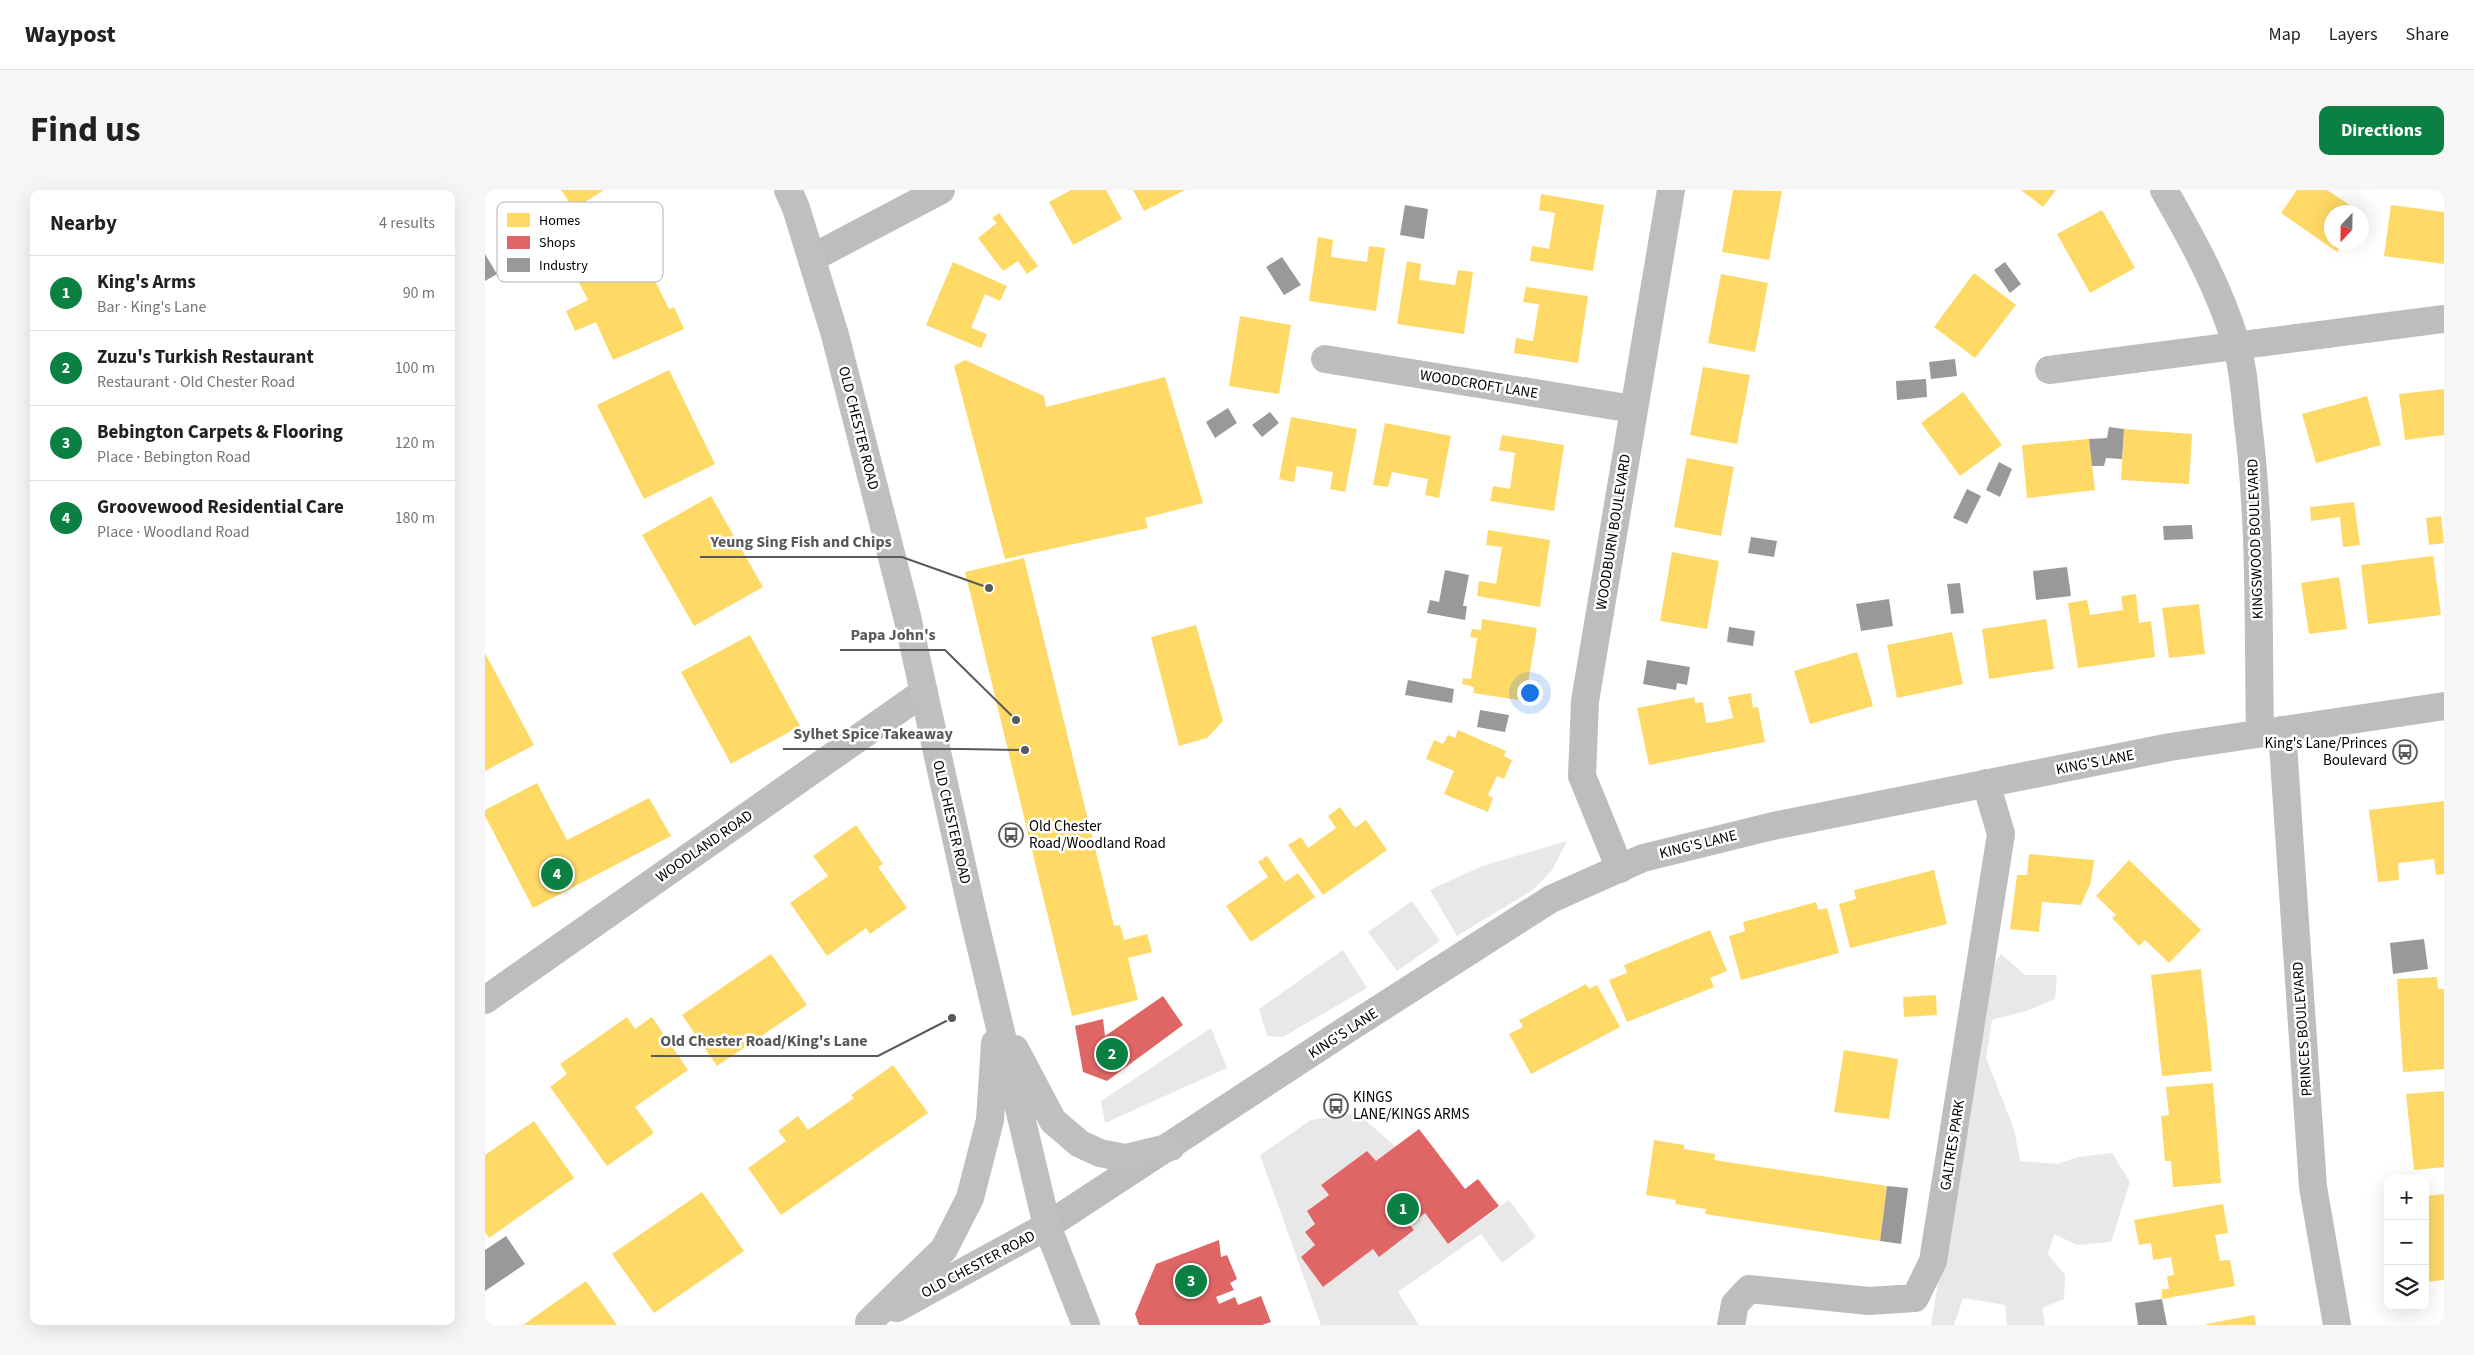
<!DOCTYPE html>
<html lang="en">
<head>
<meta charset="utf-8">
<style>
  :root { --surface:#fff; --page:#f6f6f6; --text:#202124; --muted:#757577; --line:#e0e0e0; --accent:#0b8043 }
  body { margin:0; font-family:"Source Sans 3",sans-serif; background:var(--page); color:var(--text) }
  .controls { position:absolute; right:15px; bottom:15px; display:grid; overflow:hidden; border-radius:10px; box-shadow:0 5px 20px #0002 }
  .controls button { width:45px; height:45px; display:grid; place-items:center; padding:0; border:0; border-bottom:1px solid var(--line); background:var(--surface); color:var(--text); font:25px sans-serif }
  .compass { position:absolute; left:1839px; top:15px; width:45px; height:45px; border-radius:50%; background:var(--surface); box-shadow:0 5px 20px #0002; rotate:202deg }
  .you { position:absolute; left:1044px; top:502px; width:18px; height:18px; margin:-12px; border:4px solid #fff; border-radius:50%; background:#1a73e8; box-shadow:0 0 0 8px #1a73e833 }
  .badge { display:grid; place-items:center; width:32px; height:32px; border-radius:50%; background:var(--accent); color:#fff; font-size:16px; font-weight:700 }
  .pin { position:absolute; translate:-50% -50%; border:2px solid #fff; box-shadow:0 1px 5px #0006 }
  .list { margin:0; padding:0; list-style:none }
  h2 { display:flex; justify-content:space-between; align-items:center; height:65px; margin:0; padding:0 20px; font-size:21px }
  h2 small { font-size:16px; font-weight:400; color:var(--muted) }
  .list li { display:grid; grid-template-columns:32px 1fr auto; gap:15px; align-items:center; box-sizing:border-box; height:75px; padding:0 20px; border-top:1px solid var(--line) }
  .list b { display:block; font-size:19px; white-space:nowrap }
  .list p { margin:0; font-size:16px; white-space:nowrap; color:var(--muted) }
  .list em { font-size:16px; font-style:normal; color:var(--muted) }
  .icon { flex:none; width:28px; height:28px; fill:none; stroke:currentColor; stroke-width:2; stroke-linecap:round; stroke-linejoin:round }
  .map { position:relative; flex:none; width:1959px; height:1135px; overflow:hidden; border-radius:10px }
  header { display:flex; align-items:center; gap:30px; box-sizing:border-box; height:70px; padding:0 25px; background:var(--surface); border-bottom:1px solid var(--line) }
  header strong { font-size:24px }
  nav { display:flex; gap:28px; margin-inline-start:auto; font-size:18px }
  .intro { display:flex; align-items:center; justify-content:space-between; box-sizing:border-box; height:120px; padding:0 30px }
  h1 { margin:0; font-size:35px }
  .button { padding:12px 22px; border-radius:10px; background:var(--accent); color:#fff; font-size:18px; font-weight:700 }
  main { display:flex; gap:30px; padding:0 30px }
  aside { flex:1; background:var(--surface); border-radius:10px; box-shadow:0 5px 20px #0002 }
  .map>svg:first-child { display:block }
</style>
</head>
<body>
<header>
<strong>Waypost</strong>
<nav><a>Map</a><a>Layers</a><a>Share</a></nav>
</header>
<div class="intro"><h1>Find us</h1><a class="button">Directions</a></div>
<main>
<aside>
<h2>Nearby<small>4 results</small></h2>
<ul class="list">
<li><span class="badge">1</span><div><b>King's Arms</b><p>Bar · King's Lane</p></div><em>90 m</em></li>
<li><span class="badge">2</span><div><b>Zuzu's Turkish Restaurant</b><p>Restaurant · Old Chester Road</p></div><em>100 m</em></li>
<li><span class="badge">3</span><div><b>Bebington Carpets &amp; Flooring</b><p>Place · Bebington Road</p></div><em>120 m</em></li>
<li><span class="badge">4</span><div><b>Groovewood Residential Care</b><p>Place · Woodland Road</p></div><em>180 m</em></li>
</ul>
</aside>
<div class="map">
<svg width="1959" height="1135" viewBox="0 0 1959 1135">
  <rect width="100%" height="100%" fill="#fff"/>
  <path fill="#e8e8e8" d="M 1082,651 L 1067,680 L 1049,699 L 972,746 L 945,700 L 997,676 Z
    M 927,711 L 955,751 L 912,781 L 883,742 Z
    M 858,760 L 882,798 L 798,847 L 782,846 L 774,819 Z
    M 1516,764 L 1540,785 L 1572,785 L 1570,809 L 1541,821 L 1507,830 L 1501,868 L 1529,939 L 1535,971 L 1572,974 L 1593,967 L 1627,963 L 1645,992 L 1626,1052 L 1592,1055 L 1569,1044 L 1563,1064 L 1580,1085 L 1579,1109 L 1557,1118 L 1560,1135 L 1522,1135 L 1520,1115 L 1478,1108 L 1469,1135 L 1446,1135 L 1506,778 Z
    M 726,838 L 742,878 L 620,933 L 616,911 Z
    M 872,923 L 911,957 L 891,971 L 882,961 L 836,995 L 844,1005 L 822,1021 L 830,1034 L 820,1042 L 830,1055 L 816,1067 L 838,1097 L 888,1059 L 894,1066 L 929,1040 L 925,1035 L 940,1023 L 964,1054 L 1024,1010 L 1051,1047 L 1017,1073 L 996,1044 L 913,1102 L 934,1135 L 836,1135 L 775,965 L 826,930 Z"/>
  <path fill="#ffd966" d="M 76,0 L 119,0 L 89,19 Z
    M 586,0 L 621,0 L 637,29 L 588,55 L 564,12 Z
    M 648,0 L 700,0 L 659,21 Z
    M 1248,0 L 1297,1 L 1284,70 L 1237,62 Z
    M 1536,0 L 1571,0 L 1558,17 Z
    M 1812,0 L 1842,0 L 1875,22 L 1846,22 L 1846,52 L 1858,52 L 1852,62 L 1796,23 Z
    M 1056,4 L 1119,15 L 1108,81 L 1045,71 L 1047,56 L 1064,59 L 1070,23 L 1054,20 Z
    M 1906,15 L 1959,22 L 1959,74 L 1899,66 Z
    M 1617,20 L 1650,78 L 1605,103 L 1572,44 Z
    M 514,23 L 553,76 L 542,84 L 533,71 L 518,81 L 493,48 L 512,33 L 507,28 Z
    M 154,43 L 165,64 L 158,67 L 184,119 L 189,117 L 199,139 L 128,170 L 111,132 L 90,141 L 81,121 L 103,110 L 86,77 Z
    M 833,47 L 848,50 L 846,67 L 882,72 L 884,56 L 900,58 L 891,121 L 824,111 Z
    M 922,71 L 936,74 L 934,90 L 970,95 L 973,80 L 988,82 L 979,144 L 912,134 Z
    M 468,72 L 522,96 L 515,111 L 500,104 L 486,138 L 502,144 L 496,158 L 441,135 Z
    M 1489,83 L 1531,115 L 1490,168 L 1449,137 Z
    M 1236,84 L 1283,93 L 1270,162 L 1223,153 Z
    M 1041,97 L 1103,106 L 1093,173 L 1029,163 L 1031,148 L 1048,151 L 1054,114 L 1038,112 Z
    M 755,126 L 806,135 L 794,204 L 744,196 Z
    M 480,170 L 559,206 L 561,217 L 680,187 L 718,313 L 660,328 L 663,338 L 520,369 L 469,176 Z
    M 1218,177 L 1265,185 L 1252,254 L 1205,245 Z
    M 184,180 L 230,274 L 159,309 L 112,215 Z
    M 1959,199 L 1959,245 L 1920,250 L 1914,204 Z
    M 1478,202 L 1517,255 L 1475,286 L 1436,233 Z
    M 1882,206 L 1896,255 L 1831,273 L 1817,224 Z
    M 806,227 L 872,239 L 860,302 L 845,299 L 848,282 L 812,276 L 809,292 L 794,289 Z
    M 900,233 L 966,246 L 954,308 L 940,305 L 943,289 L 907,282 L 903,297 L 888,295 Z
    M 1639,239 L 1707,244 L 1704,294 L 1636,290 Z
    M 1017,245 L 1079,255 L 1069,321 L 1005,311 L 1008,296 L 1025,299 L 1030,263 L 1014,260 Z
    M 1604,249 L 1610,300 L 1542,308 L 1537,255 Z
    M 1202,268 L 1249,277 L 1236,346 L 1189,337 Z
    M 226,306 L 278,397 L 209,436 L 157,345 Z
    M 1869,312 L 1875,355 L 1858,357 L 1855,327 L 1826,331 L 1825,317 Z
    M 1956,326 L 1959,353 L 1944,355 L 1941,328 Z
    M 1003,340 L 1065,350 L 1055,417 L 992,406 L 994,391 L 1011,394 L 1017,357 L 1001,355 Z
    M 1187,362 L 1234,371 L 1222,439 L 1175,431 Z
    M 1948,366 L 1956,425 L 1883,434 L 1876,375 Z
    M 539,368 L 629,736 L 635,735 L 639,750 L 662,744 L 667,762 L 643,768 L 653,810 L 587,826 L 480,382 Z
    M 1854,387 L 1862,439 L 1824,444 L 1816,393 Z
    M 1651,404 L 1654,433 L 1666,431 L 1670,467 L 1593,478 L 1583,413 L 1602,410 L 1605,425 L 1638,420 L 1636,406 Z
    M 1714,414 L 1720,464 L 1684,468 L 1677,418 Z
    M 997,429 L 1052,438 L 1040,511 L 988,503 L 989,497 L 977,494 L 978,488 L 986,489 L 992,448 L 985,447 L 987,439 L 996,440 Z
    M 1561,429 L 1569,479 L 1504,489 L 1497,439 Z
    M 711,435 L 738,531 L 722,548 L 694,556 L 666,447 Z
    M 1467,442 L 1478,494 L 1412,508 L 1402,455 Z
    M 265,445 L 315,536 L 246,574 L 196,482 Z
    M 1372,462 L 1388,516 L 1325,534 L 1309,481 Z
    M 0,463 L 49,555 L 0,581 Z
    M 1266,503 L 1268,518 L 1273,517 L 1280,552 L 1164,575 L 1152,518 L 1209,507 L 1210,513 L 1218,512 L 1221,533 L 1230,532 L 1248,528 L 1243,507 Z
    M 973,540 L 1021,561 L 1019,566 L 1027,570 L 1019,589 L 1012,586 L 1003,605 L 1008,608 L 1003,622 L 959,604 L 969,581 L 941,569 L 949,550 L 958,554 L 963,545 L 970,548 Z
    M 52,593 L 82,650 L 164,608 L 186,646 L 48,718 L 0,626 L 0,620 Z
    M 1959,611 L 1959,684 L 1951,685 L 1949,669 L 1913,673 L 1914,690 L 1893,692 L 1884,620 Z
    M 855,617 L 870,638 L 881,630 L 902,660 L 838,705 L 803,655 L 816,647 L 823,658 L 851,638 L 843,626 Z
    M 371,635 L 398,674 L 393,677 L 422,718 L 385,744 L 381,738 L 342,766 L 305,713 L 343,686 L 328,666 Z
    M 1544,664 L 1609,670 L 1606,692 L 1596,715 L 1557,712 L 1554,742 L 1525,739 L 1532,685 L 1542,685 Z
    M 782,666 L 800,692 L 813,683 L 830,707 L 766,752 L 741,716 L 783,687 L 773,672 Z
    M 1644,670 L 1716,740 L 1684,773 L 1660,750 L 1654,756 L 1627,728 L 1631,725 L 1611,706 Z
    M 1449,680 L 1462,734 L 1365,758 L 1354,714 L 1371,709 L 1369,700 Z
    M 1331,712 L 1333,720 L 1342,718 L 1354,763 L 1256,790 L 1244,746 L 1260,741 L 1258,732 Z
    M 1225,740 L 1242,781 L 1225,788 L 1229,797 L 1142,832 L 1124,790 L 1142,783 L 1139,775 Z
    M 286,764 L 322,815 L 232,876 L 197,825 Z
    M 1716,779 L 1727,881 L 1677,886 L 1666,785 Z
    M 1952,787 L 1953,799 L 1959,799 L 1959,879 L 1918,882 L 1912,789 Z
    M 1101,794 L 1104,799 L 1112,795 L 1135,837 L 1046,884 L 1024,844 L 1038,837 L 1034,830 Z
    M 1451,805 L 1452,825 L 1419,827 L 1418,807 Z
    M 142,827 L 150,839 L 167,827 L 203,880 L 150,917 L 169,943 L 122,976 L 65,897 L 82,884 L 75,874 Z
    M 1359,860 L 1413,869 L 1404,929 L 1349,922 Z
    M 408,875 L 443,923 L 296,1025 L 263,978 L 301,951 L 293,941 L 313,926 L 323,940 L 369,908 L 366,905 Z
    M 1728,893 L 1736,993 L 1688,997 L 1686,971 L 1680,971 L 1676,926 L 1684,925 L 1681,897 Z
    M 1959,901 L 1959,977 L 1929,980 L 1921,904 Z
    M 49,931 L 89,988 L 4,1048 L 0,1042 L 0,965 Z
    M 1169,950 L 1199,955 L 1199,959 L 1230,964 L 1229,970 L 1402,996 L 1395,1051 L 1220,1024 L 1221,1019 L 1190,1014 L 1191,1010 L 1161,1005 Z
    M 217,1002 L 259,1061 L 169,1123 L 127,1064 Z
    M 1959,1004 L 1959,1090 L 1940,1092 L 1940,1006 Z
    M 1738,1014 L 1743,1043 L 1730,1045 L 1735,1071 L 1745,1070 L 1750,1096 L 1677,1109 L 1677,1099 L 1684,1099 L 1682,1086 L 1689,1085 L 1686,1067 L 1668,1070 L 1666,1053 L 1654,1055 L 1649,1030 Z
    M 101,1091 L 132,1135 L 38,1135 L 55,1123 Z
    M 1769,1125 L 1771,1135 L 1721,1135 L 1721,1134 Z"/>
  <path fill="#e06666" d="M 678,806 L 698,835 L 622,891 L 598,882 L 590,836 L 618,829 L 620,846 Z
    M 934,939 L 980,999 L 993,989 L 1014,1016 L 963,1054 L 940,1023 L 925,1035 L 929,1040 L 894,1067 L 888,1059 L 838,1097 L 816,1067 L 830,1055 L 820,1042 L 830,1034 L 822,1021 L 844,1005 L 836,995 L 882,961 L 891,971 Z
    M 734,1050 L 736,1067 L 742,1065 L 752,1089 L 745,1093 L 749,1100 L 731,1107 L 734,1114 L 750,1107 L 753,1115 L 776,1106 L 786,1132 L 777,1135 L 654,1135 L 650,1124 L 671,1074 Z"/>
  <path fill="#999" d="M 920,15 L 943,19 L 939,49 L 915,45 Z
    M 0,64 L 12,84 L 0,91 Z
    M 797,67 L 816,95 L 799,105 L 781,77 Z
    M 1520,72 L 1536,94 L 1525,103 L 1509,80 Z
    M 1470,169 L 1472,186 L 1446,189 L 1444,172 Z
    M 1441,189 L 1442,207 L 1412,210 L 1411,191 Z
    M 743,218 L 752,233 L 730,248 L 721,232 Z
    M 785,222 L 794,233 L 777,247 L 767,235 Z
    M 1624,237 L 1639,239 L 1637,269 L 1621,268 L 1619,276 L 1607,276 L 1604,249 L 1622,248 Z
    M 1514,272 L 1527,279 L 1515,307 L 1501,300 Z
    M 1482,299 L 1496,306 L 1482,334 L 1468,328 Z
    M 1707,335 L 1708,349 L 1679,350 L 1678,336 Z
    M 1266,347 L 1292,351 L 1289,367 L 1263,363 Z
    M 1582,377 L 1586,406 L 1551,410 L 1548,381 Z
    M 960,380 L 984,385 L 978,416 L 982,416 L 980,430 L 942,423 L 945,410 L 954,412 Z
    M 1475,393 L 1479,423 L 1466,424 L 1462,394 Z
    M 1404,409 L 1408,436 L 1376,441 L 1371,414 Z
    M 1244,437 L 1270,441 L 1268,456 L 1242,452 Z
    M 1162,470 L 1205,477 L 1202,495 L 1192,493 L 1191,500 L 1158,494 Z
    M 923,490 L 969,499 L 967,513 L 920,505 Z
    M 995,520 L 1024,525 L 1020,542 L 992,537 Z
    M 1939,749 L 1943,779 L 1908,784 L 1905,753 Z
    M 1402,996 L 1423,998 L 1416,1054 L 1395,1051 Z
    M 21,1046 L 40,1074 L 0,1101 L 0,1060 Z
    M 1677,1109 L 1682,1135 L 1653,1135 L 1650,1113 Z"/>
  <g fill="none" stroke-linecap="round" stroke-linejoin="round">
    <path stroke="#bdbdbd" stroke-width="28" d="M 1679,0 C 1707,49 1735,99 1751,154 C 1759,179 1760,207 1763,233 C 1776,335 1773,440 1775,543
      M 327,68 L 456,0
      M 840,169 L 1148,219
      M 1564,180 L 1959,129
      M 1797,540 L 1828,997 L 1852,1135
      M 1135,679 L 1097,586 L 1100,511 L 1186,0
      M 0,810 L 439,502
      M 1246,1135 L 1250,1114 L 1264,1099 L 1384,1111 L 1430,1108 L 1448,1071 L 1516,644 L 1501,593"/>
    <path stroke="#bdbdbd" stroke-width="28" d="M 562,1036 L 861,840 L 1066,709 L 1158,668 L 1288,636 L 1685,557 L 1959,516"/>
    <path stroke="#bfbfbf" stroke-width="28" d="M 303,0 L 311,18 L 350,145 L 422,426 L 486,716 L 562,1036 L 601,1135
      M 530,859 L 568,931 L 595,954 L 615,963 L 640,968 L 686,957
      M 412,1118 L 562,1036
      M 384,1132 L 459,1059 L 485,1008 L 505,930 L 510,853"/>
  </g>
  <defs>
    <g id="bus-ring" transform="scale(1.25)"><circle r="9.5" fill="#fff" stroke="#595959" stroke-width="1.5"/><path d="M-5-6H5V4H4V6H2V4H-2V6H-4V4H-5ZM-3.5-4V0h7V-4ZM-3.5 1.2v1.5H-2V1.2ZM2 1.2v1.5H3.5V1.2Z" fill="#595959"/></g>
  </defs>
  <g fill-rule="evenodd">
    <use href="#bus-ring" x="1920" y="562"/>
    <use href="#bus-ring" x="526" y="645"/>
    <use href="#bus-ring" x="851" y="916"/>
  </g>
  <g text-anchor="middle" stroke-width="5" stroke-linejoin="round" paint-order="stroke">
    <g font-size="15" fill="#000" stroke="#fff">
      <text transform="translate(994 194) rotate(9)" y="5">WOODCROFT LANE</text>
      <text transform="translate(374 238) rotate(76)" y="5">OLD CHESTER ROAD</text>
      <text transform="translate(1128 342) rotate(-81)" y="5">WOODBURN BOULEVARD</text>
      <text transform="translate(1770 349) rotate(-92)" y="5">KINGSWOOD BOULEVARD</text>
      <text transform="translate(1610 572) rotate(-11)" y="5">KING'S LANE</text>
      <text transform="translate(467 632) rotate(77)" y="5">OLD CHESTER ROAD</text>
      <text transform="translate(1213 654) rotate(-14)" y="5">KING'S LANE</text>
      <text transform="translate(219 656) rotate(-35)" y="5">WOODLAND ROAD</text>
      <text transform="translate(1817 839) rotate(-94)" y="5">PRINCES BOULEVARD</text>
      <text transform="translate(858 843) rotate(-33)" y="5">KING'S LANE</text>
      <text transform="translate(1467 955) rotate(-81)" y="5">GALTRES PARK</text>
      <text transform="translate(493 1074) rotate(-28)" y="5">OLD CHESTER ROAD</text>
    </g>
    <g font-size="15" fill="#000" stroke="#fff" text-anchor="start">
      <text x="1902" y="558" text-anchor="end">King's Lane/Princes<tspan x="1902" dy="17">Boulevard</tspan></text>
      <text x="544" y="641">Old Chester<tspan x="544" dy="17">Road/Woodland Road</tspan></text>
      <text x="868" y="912">KINGS<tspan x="868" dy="17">LANE/KINGS ARMS</tspan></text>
    </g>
  </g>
  <rect x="12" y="12" width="166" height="80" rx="8" fill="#fff" stroke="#b2b2b2" stroke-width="1"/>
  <rect x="22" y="23" width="23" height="14" fill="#ffd966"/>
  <rect x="22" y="46" width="23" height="13" fill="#e06666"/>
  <rect x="22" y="68" width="23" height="14" fill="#999"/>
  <g font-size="14" fill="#000">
    <text x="54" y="35">Homes</text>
    <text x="54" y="57">Shops</text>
    <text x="54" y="80">Industry</text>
  </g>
  <path fill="none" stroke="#595959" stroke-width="2" d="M504 398L417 367H215M531 530L460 460H355M540 560L477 559H298M467 828L393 866H166"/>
  <g fill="#595959" stroke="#fff" stroke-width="2">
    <circle cx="504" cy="398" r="5"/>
    <circle cx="531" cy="530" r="5"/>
    <circle cx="540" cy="560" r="5"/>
    <circle cx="467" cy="828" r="5"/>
  </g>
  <g font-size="16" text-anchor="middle" font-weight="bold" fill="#595959" stroke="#fff" stroke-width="5" stroke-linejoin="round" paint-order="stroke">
    <text x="316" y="357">Yeung Sing Fish and Chips</text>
    <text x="408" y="450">Papa John's</text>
    <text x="388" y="549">Sylhet Spice Takeaway</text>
    <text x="279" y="856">Old Chester Road/King's Lane</text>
  </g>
</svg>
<div class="controls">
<button>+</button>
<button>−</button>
<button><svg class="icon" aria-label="layers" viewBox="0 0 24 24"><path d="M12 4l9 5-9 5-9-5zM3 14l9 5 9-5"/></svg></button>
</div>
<svg class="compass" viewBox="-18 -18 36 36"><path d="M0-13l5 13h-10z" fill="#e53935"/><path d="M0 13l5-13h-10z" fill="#757577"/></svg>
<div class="you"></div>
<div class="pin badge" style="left:918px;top:1019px">1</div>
<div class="pin badge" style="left:627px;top:864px">2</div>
<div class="pin badge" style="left:706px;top:1091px">3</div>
<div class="pin badge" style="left:72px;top:684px">4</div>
</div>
</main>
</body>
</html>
